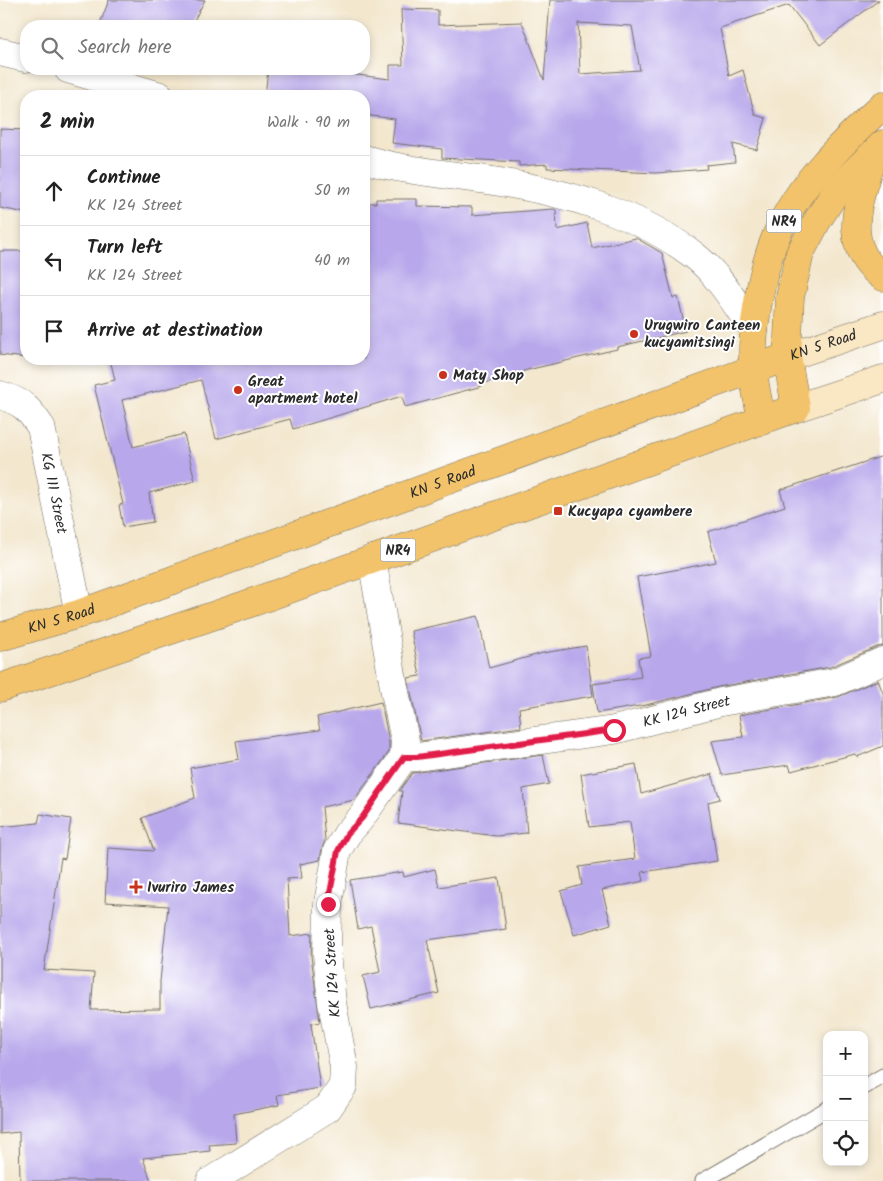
<!DOCTYPE html>
<html lang="en">
<head>
<meta charset="utf-8">
<style>
  :root { --surface:#fff; --page:#f2f2f2; --text:#222; --muted:#767676; --line:#e0e0e0 }
  body { margin:0; font-family:Kalam,sans-serif; background:var(--page); color:var(--text) }
  .controls { position:absolute; right:15px; bottom:15px; display:grid; overflow:hidden; border-radius:10px; box-shadow:0 2px 8px #0003 }
  .controls button { width:45px; height:45px; display:grid; place-items:center; padding:0; border:0; border-bottom:1px solid var(--line); background:var(--surface); color:var(--text); font:25px sans-serif }
  .stop { position:absolute; width:15px; height:15px; margin:-11px; border:4px solid #e11d48; border-radius:50%; background:#fff }
  .stop.end { background:#e11d48; border-color:#fff; box-shadow:0 1px 5px #0008 }
  .list { margin:0; padding:0; list-style:none }
  h2 { display:flex; justify-content:space-between; align-items:center; height:65px; margin:0; padding:0 20px; font-size:21px }
  h2 small { font-size:16px; font-weight:400; color:var(--muted) }
  .list li { display:grid; grid-template-columns:32px 1fr auto; gap:15px; align-items:center; box-sizing:border-box; height:70px; padding:0 20px; border-top:1px solid var(--line) }
  .list b { display:block; font-size:19px; white-space:nowrap }
  .list p { margin:0; font-size:16px; white-space:nowrap; color:var(--muted) }
  .list em { font-size:16px; font-style:normal; color:var(--muted) }
  .icon { flex:none; width:28px; height:28px; fill:none; stroke:currentColor; stroke-width:2; stroke-linecap:round; stroke-linejoin:round }
  .map { position:relative; flex:none; width:883px; height:1181px; overflow:hidden }
  .search { position:absolute; background:var(--surface); box-shadow:0 2px 8px #0003; left:20px; top:20px; width:350px; height:55px; display:flex; align-items:center; gap:12px; box-sizing:border-box; padding:0 18px; border-radius:20px; color:var(--muted); font-size:19px }
  .panel { position:absolute; background:var(--surface); box-shadow:0 2px 8px #0003; left:20px; top:90px; width:350px; height:275px; border-radius:20px }
  .map>svg:first-child { display:block }
</style>
</head>
<body>
<div class="map">
<svg width="883" height="1181" viewBox="0 0 883 1181">
  <rect width="100%" height="100%" fill="#fff"/>
  <filter id="ink" filterUnits="userSpaceOnUse"><feTurbulence type="fractalNoise" baseFrequency=".02" numOctaves="2"/><feDisplacementMap in="SourceGraphic" scale="10" xChannelSelector="R" yChannelSelector="G"/><feConvolveMatrix kernelMatrix="1 2 1 2 8 2 1 2 1" color-interpolation-filters="sRGB"/></filter>
  <filter id="wash" filterUnits="userSpaceOnUse"><feTurbulence type="fractalNoise" baseFrequency=".0096" numOctaves="4" result="noise"/><feDisplacementMap in="SourceGraphic" scale="20" xChannelSelector="R" yChannelSelector="G"/><feGaussianBlur stdDeviation="1.12" result="paint"/><feColorMatrix in="noise" values="0 0 0 0 0 0 0 0 0 0 0 0 0 0 0 0 0 1.4 0 .05"/><feComposite in="paint" operator="in"/></filter>
  <g filter="url(#wash)">
    <rect width="100%" height="100%" fill="#f3e7ce"/>
    <g id="blocks">
      <path fill="#b8a7eb" fill-rule="evenodd" d="M 109,0 L 205,0 L 191,26 L 99,26 Z
        M 550,0 L 879,0 L 820,45 L 789,5 L 720,28 L 729,76 L 743,70 L 755,115 L 766,118 L 757,150 L 733,144 L 735,162 L 706,165 L 707,169 L 656,173 L 547,168 L 547,164 L 519,166 L 519,162 L 442,158 L 442,149 L 392,143 L 395,119 L 364,115 L 364,96 L 265,96 L 268,69 L 332,69 L 332,72 L 390,79 L 390,65 L 403,65 L 401,9 L 438,10 L 438,25 L 522,22 L 544,80 ZM 578,23 L 632,26 L 640,70 L 580,74 Z
        M 0,129 L 26,130 L 26,213 L 0,208 Z
        M 376,199 L 417,199 L 417,206 L 472,207 L 472,215 L 554,209 L 556,210 L 557,230 L 587,223 L 592,248 L 636,238 L 662,253 L 673,298 L 678,297 L 686,331 L 617,347 L 617,349 L 523,371 L 523,373 L 481,384 L 482,386 L 405,407 L 402,396 L 293,429 L 290,419 L 216,439 L 201,380 L 122,400 L 133,447 L 184,434 L 195,481 L 149,493 L 153,522 L 123,527 L 119,505 L 123,504 L 94,385 L 115,380 L 110,359 L 364,359 L 364,287 L 367,286 L 364,244 L 364,203 L 376,203 Z
        M 0,251 L 26,251 L 26,358 L 0,355 Z
        M 883,456 L 883,646 L 877,647 L 830,667 L 718,687 L 646,705 L 597,713 L 593,684 L 641,677 L 638,658 L 651,656 L 637,577 L 716,562 L 708,532 L 785,506 L 780,490 Z
        M 478,616 L 489,668 L 543,653 L 586,646 L 593,696 L 519,708 L 521,727 L 421,741 L 408,678 L 420,676 L 411,631 Z
        M 878,680 L 883,693 L 883,746 L 857,757 L 855,754 L 791,771 L 789,765 L 722,775 L 712,741 L 743,737 L 739,715 L 838,697 Z
        M 381,702 L 389,742 L 389,752 L 354,800 L 322,807 L 325,840 L 322,848 L 320,860 L 300,864 L 302,878 L 287,879 L 290,936 L 312,933 L 311,956 L 320,1022 L 311,1024 L 320,1088 L 277,1095 L 279,1105 L 234,1114 L 236,1143 L 209,1145 L 210,1151 L 143,1158 L 151,1181 L 20,1181 L 19,1132 L 0,1134 L 0,827 L 38,823 L 40,814 L 71,819 L 65,859 L 61,858 L 44,970 L 94,973 L 91,1010 L 160,1009 L 160,981 L 168,906 L 105,902 L 108,848 L 154,851 L 142,818 L 195,798 L 190,768 L 239,759 L 236,741 L 320,730 L 317,717 Z
        M 543,755 L 549,784 L 523,789 L 527,833 L 496,836 L 398,823 L 402,791 L 399,791 L 412,773 Z
        M 636,764 L 641,794 L 712,774 L 720,799 L 708,802 L 717,861 L 642,872 L 644,881 L 602,890 L 611,924 L 574,935 L 561,891 L 582,885 L 579,867 L 635,859 L 630,822 L 589,827 L 581,774 Z
        M 435,869 L 439,887 L 499,878 L 506,929 L 427,940 L 439,993 L 371,1009 L 363,976 L 380,972 L 371,926 L 358,929 L 350,880 L 403,872 L 404,877 Z"/>
    </g>
  </g>
  <g filter="url(#ink)">
    <use href="#blocks" fill-opacity="0" stroke="#716d64" stroke-width="1"/>
    <g fill="none" stroke-linecap="round" stroke-linejoin="round">
      <g stroke="#716d64" stroke-width="17">
        <path id="service" d="M 864,1087 L 883,1076
          M 703,1181 L 827,1109"/>
      </g>
      <g stroke="#716d64" stroke-width="29">
        <g id="minor">
          <path d="M 0,52 L 26,58"/>
          <path d="M 68,69 L 160,96"/>
          <path d="M 364,159 C 404,171 446,174 487,180 C 560,191 635,210 695,256 C 719,275 736,305 754,330"/>
          <path id="s1" d="M 0,395 C 23,402 28,408 41,427 L 79,614"/>
          <path d="M 372,559 L 394,687 L 405,741 L 404,757"/>
          <path id="s2" d="M 211,1181 L 328,1108 L 343,1086 L 344,1067 L 332,1003 L 327,954 L 328,904 L 337,851 L 347,834 L 361,818 L 404,757 L 417,757 L 614,730 L 721,702 L 835,682 L 883,661"/>
        </g>
      </g>
      <g stroke="#716d64" stroke-width="29">
        <g id="secondary">
          <path id="s3" d="M 787,357 L 883,325"/>
          <path d="M 796,408 L 883,379"/>
        </g>
      </g>
      <g stroke="#716d64" stroke-width="29">
        <g id="trunk">
          <path d="M 872,156 C 860,199 838,245 883,277"/>
          <path d="M 762,421 C 759,404 754,386 753,368 C 752,348 754,328 757,308 C 761,283 767,257 777,234 C 799,183 843,142 883,105"/>
          <path id="s4" d="M 0,637 L 79,614 L 787,357"/>
          <path d="M 0,688 L 242,606 L 796,408 L 787,357 L 790,297 L 800,253 L 817,221 L 838,188 L 883,144"/>
        </g>
      </g>
      <use href="#service" stroke="#fff" stroke-width="15"/>
      <use href="#minor" stroke="#fff" stroke-width="28"/>
      <use href="#secondary" stroke="#fae7c3" stroke-width="28"/>
      <use href="#trunk" stroke="#f2c36a" stroke-width="28"/>
    </g>
  </g>
  <g fill="none" stroke-linecap="round" stroke-linejoin="round" filter="url(#ink)">
    <path stroke="#e11d48" stroke-width="6" d="M 328,904 L 338,851 L 347,834 L 362,818 L 404,757 L 417,757 L 614,730"/>
  </g>
  <g fill="#c8321e" stroke="#fff" stroke-width="2">
    <circle cx="634" cy="334" r="5"/>
    <circle cx="443" cy="375" r="5"/>
    <circle cx="238" cy="390" r="5"/>
    <rect x="553" y="506" width="10" height="10" rx="2.5"/>
    <path d="M133.5 879.5h5v5h5v5h-5v5h-5v-5h-5v-5h5z"/>
  </g>
  <g text-anchor="middle" stroke-width="4" stroke-linejoin="round" paint-order="stroke">
    <g fill="#fff" stroke="#6b6b6b" stroke-width="1">
      <rect x="766.5" y="209.5" width="35" height="23" rx="4"/>
      <rect x="380.5" y="538.5" width="35" height="23" rx="4"/>
    </g>
    <g font-size="14" font-weight="bold" fill="#2b2b2b">
      <text x="784" y="226">NR4</text>
      <text x="398" y="555">NR4</text>
    </g>
    <g font-size="15" font-weight="bold" fill="#2b2b2b" stroke="#fff" text-anchor="start">
      <text x="644" y="330">Urugwiro Canteen<tspan x="644" dy="17">kucyamitsingi</tspan></text>
      <text x="453" y="380">Maty Shop</text>
      <text x="248" y="386">Great<tspan x="248" dy="17">apartment hotel</tspan></text>
      <text x="568" y="516">Kucyapa cyambere</text>
      <text x="147" y="892">Ivuriro James</text>
    </g>
    <g font-size="15" fill="#2b2b2b" stroke="#fff">
      <text dy="5" stroke="none"><textPath href="#s3" startOffset="38">KN 5 Road</textPath></text>
      <text dy="5" stroke="none"><textPath href="#s4" startOffset="469">KN 5 Road</textPath></text>
      <text dy="5" stroke="none"><textPath href="#s1" startOffset="121">KG 111 Street</textPath></text>
      <text dy="5" stroke="none"><textPath href="#s4" startOffset="64">KN 5 Road</textPath></text>
      <text dy="5" stroke="none"><textPath href="#s2" startOffset="804">KK 124 Street</textPath></text>
      <text transform="translate(332 973) rotate(-94)" y="5">KK 124 Street</text>
    </g>
  </g>
</svg>
<div class="controls">
<button>+</button>
<button>−</button>
<button><svg class="icon" aria-label="locate" viewBox="0 0 24 24"><circle cx="12" cy="12" r="6"/><path d="M12 2v4M12 18v4M2 12h4M18 12h4"/></svg></button>
</div>
<div class="stop" style="left:614px;top:730px"></div>
<div class="stop end" style="left:328px;top:904px"></div>
<div class="search"><svg class="icon" aria-label="search" viewBox="0 0 24 24"><circle cx="10" cy="10" r="6"/><path d="M15 15l6 6"/></svg>Search here</div>
<section class="panel">
<h2>2 min<small>Walk · 90 m</small></h2>
<ul class="list">
<li><svg class="icon" aria-label="ahead" viewBox="0 0 24 24"><path d="M12 20V5M6 11l6-6 6 6"/></svg><div><b>Continue</b><p>KK 124 Street</p></div><em>50 m</em></li>
<li><svg class="icon" aria-label="left" viewBox="0 0 24 24"><path d="M17 20v-9H6M10 6l-5 5 5 5"/></svg><div><b>Turn left</b><p>KK 124 Street</p></div><em>40 m</em></li>
<li><svg class="icon" aria-label="arrive" viewBox="0 0 24 24"><path d="M6 21V4h12l-3 4 3 4H6"/></svg><div><b>Arrive at destination</b></div></li>
</ul>
</section>
</div>
</body>
</html>
